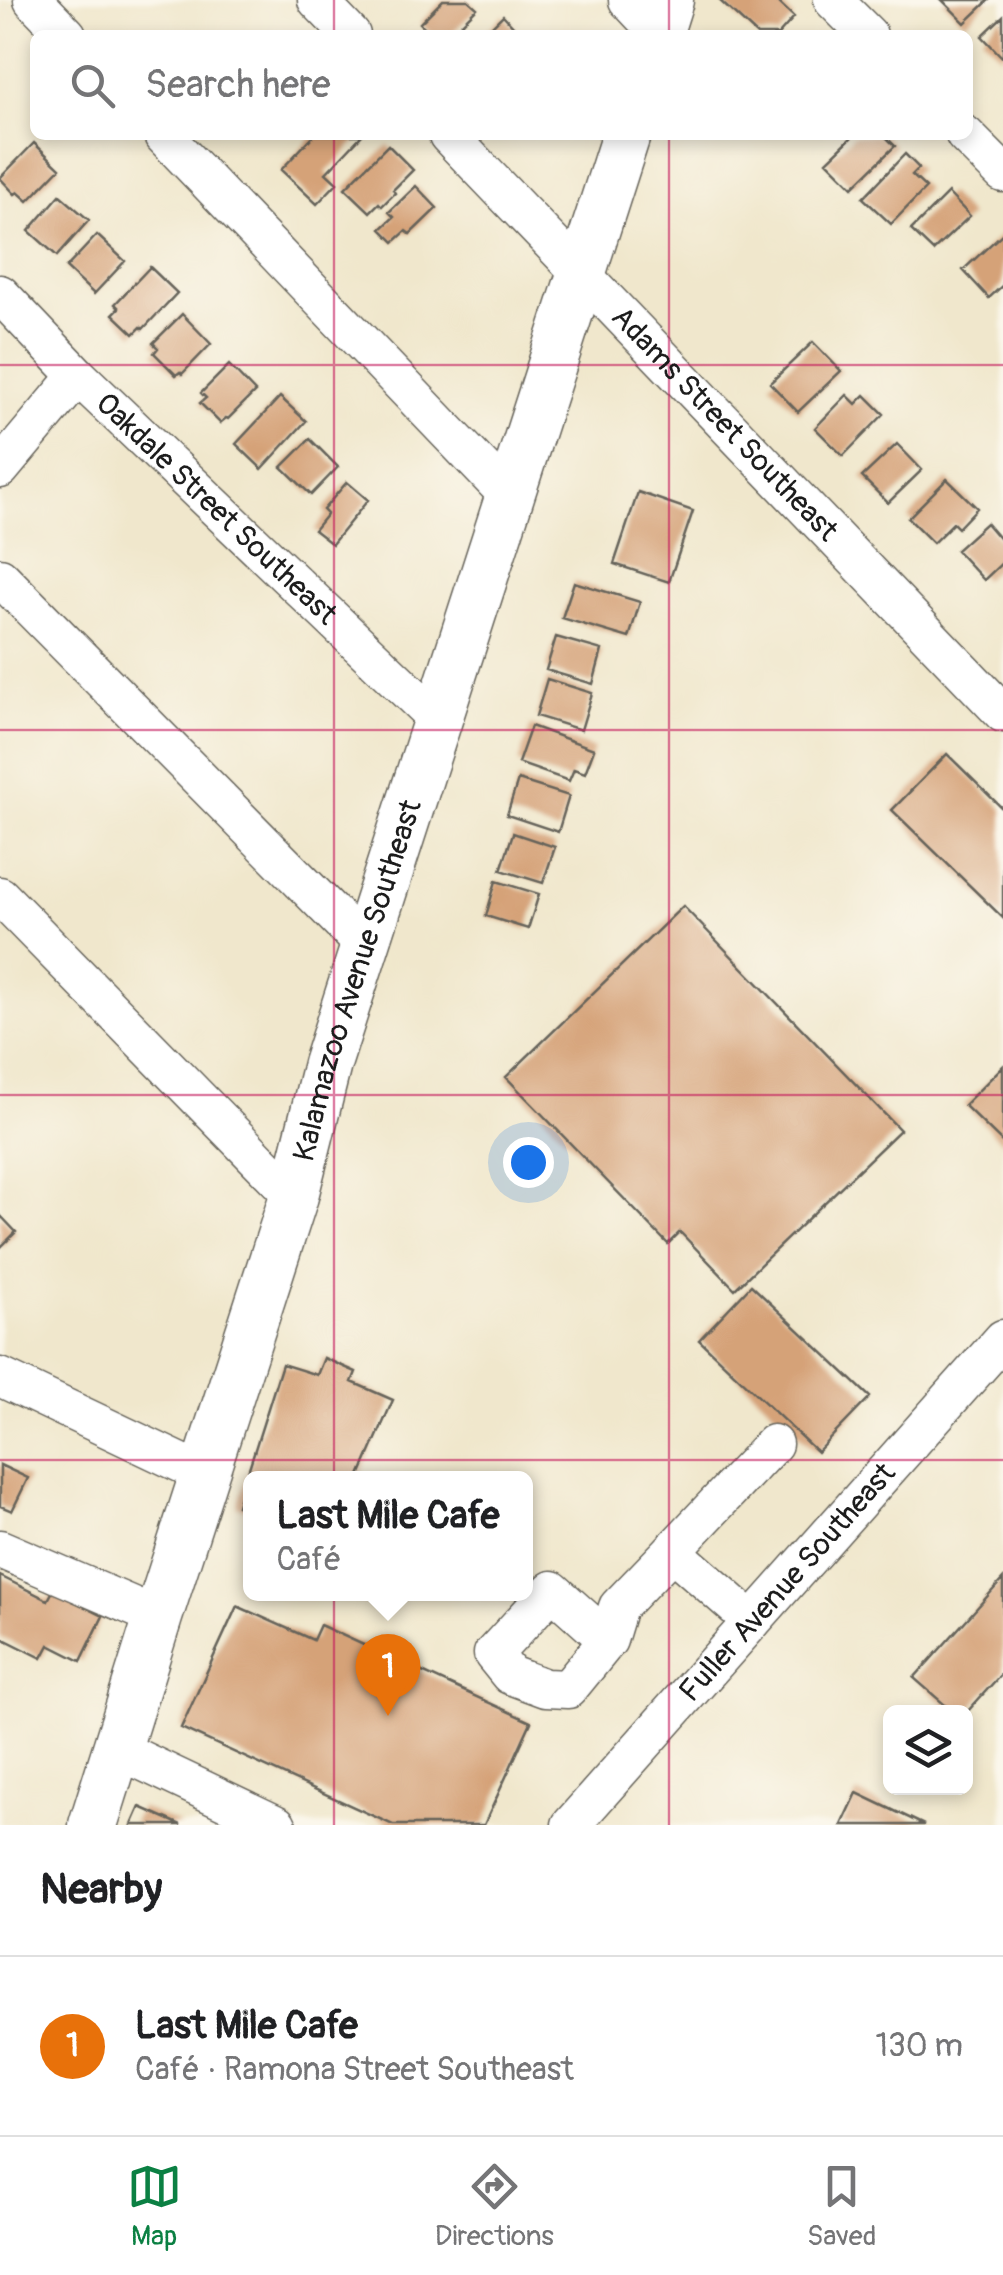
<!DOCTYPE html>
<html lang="en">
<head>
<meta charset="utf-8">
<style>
  :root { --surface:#fff; --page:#f6f6f6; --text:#202124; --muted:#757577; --line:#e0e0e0; --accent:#0b8043 }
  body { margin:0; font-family:Pangolin,sans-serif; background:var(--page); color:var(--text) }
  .controls { position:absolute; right:30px; bottom:30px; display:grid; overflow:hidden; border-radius:15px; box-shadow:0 5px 15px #0003 }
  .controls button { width:90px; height:90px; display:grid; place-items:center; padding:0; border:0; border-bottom:2px solid var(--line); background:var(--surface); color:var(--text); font:50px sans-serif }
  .you { position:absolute; left:528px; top:1162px; width:35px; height:35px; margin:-25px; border:8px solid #fff; border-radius:50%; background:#1a73e8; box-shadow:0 0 0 15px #1a73e833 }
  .badge { display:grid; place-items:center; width:65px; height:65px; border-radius:50%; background:var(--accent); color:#fff; font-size:32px; font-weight:700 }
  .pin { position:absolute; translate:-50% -82px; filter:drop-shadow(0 2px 5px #0008) }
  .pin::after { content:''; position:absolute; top:52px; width:35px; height:30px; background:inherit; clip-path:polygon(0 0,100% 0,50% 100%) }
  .popup { position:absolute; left:243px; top:1471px; width:290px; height:130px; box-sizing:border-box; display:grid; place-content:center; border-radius:15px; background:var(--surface); filter:drop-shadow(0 2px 8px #0005); font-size:32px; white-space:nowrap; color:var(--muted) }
  .popup b { font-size:38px; color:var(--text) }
  .popup::after { content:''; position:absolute; left:50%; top:100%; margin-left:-20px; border:20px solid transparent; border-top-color:var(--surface) }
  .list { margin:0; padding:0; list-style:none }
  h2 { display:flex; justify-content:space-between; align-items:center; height:130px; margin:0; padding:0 40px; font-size:42px }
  h2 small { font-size:32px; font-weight:400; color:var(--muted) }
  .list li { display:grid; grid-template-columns:65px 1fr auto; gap:30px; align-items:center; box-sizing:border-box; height:180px; padding:0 40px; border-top:2px solid var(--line) }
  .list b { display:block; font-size:38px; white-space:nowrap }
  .list p { margin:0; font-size:32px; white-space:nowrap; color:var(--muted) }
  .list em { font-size:32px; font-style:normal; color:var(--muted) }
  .icon { flex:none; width:55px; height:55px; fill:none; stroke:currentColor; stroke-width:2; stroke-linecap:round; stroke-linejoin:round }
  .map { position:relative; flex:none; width:1003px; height:1825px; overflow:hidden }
  .search { position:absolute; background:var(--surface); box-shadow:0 5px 15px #0003; left:30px; right:30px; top:30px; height:110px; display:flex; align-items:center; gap:25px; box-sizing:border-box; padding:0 35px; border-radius:15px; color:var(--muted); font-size:38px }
  .sheet { height:310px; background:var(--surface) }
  nav { display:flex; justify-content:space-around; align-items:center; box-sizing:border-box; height:140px; border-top:2px solid var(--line); background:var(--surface); font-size:28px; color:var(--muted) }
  nav a { display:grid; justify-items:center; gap:5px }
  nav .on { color:var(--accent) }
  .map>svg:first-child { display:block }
</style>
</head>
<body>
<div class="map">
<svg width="1003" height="1825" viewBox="0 0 1003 1825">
  <rect width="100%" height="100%" fill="#fbf7ec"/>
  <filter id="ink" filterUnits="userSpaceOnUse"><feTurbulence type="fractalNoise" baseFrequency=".01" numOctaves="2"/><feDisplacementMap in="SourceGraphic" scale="20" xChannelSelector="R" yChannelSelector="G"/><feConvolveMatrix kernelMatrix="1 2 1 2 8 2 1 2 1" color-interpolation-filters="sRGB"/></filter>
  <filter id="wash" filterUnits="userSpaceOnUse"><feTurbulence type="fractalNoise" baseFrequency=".0048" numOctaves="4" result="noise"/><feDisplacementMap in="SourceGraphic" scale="40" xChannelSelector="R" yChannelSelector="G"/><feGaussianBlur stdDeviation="2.25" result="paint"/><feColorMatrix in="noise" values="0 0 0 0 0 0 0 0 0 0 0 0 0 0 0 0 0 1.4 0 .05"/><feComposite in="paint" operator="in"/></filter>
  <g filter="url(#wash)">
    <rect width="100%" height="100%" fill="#f0e7cc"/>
    <g id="blocks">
      <path fill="#d5a278" d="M 443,0 L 468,0 L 477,8 L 450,35 L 432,35 L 420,23 Z
        M 719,0 L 776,0 L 794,17 L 778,35 L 757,35 Z
        M 942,0 L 989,0 L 965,23 Z
        M 503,15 L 515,28 L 508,35 L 483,35 Z
        M 1003,16 L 1003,58 L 982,36 Z
        M 314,135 L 362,135 L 326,173 L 337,183 L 317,204 L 281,170 Z
        M 854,135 L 884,135 L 895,146 L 853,187 L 827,161 Z
        M 34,143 L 60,168 L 28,201 L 18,192 L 15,194 L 0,178 Z
        M 388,145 L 413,170 L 393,190 L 395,193 L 382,206 L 379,203 L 370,212 L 345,188 Z
        M 905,154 L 919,168 L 912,175 L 926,188 L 891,224 L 863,198 Z
        M 416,186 L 437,208 L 410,234 L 406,231 L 394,242 L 381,229 L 394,217 L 389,212 Z
        M 948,193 L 970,216 L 933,251 L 911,230 Z
        M 60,195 L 89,220 L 57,256 L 29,231 Z
        M 1003,233 L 1003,285 L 989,298 L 963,270 Z
        M 97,235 L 125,261 L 94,294 L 66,268 Z
        M 150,267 L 177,293 L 143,329 L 141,327 L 134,334 L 113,314 L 119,308 L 115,304 Z
        M 182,314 L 211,344 L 182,374 L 180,372 L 176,375 L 154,353 L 158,348 L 153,343 Z
        M 813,342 L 841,371 L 798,412 L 770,383 Z
        M 229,365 L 255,392 L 228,419 L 226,418 L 220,423 L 200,403 L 206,398 L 201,393 Z
        M 847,395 L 856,404 L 865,395 L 884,414 L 843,456 L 815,428 Z
        M 280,397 L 306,421 L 262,469 L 236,444 Z
        M 310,439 L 338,467 L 311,495 L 282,467 Z
        M 897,444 L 922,470 L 888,503 L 862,477 Z
        M 947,479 L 977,508 L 958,528 L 953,523 L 933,543 L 908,518 Z
        M 347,482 L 368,500 L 332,544 L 314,530 L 327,514 L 323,510 Z
        M 638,492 L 693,511 L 669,582 L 614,564 Z
        M 986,523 L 1003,543 L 1003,562 L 984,580 L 956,550 Z
        M 574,582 L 640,602 L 629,638 L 562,618 Z
        M 556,637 L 602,650 L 593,684 L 546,670 Z
        M 547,679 L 592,693 L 581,730 L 536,716 Z
        M 531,726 L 594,749 L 585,773 L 574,769 L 569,781 L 518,763 Z
        M 947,754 L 1003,809 L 1003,918 L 892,810 Z
        M 518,780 L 569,796 L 558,832 L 507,815 Z
        M 513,833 L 555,847 L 543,883 L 501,870 Z
        M 496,881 L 539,894 L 528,929 L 486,916 Z
        M 683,906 L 900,1130 L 735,1289 L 680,1232 L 668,1244 L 506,1077 Z
        M 1003,1066 L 1003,1143 L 964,1105 Z
        M 0,1215 L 16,1232 L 0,1248 Z
        M 751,1285 L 870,1397 L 817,1452 L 699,1340 Z
        M 324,1358 L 356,1372 L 352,1382 L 393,1400 L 359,1478 L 250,1478 L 250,1512 L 237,1506 L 282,1364 L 317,1375 Z
        M 0,1465 L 28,1478 L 12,1511 L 0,1506 Z
        M 0,1576 L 48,1600 L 53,1591 L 103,1616 L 81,1661 L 49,1645 L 42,1658 L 0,1637 Z
        M 1003,1579 L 1003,1672 L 967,1712 L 953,1712 L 914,1678 Z
        M 237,1606 L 313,1640 L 320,1625 L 531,1722 L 484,1825 L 393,1825 L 181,1728 Z
        M 857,1793 L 924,1825 L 842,1825 Z
        M 140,1807 L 181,1825 L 132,1825 Z"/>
    </g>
  </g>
  <g filter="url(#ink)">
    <use href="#blocks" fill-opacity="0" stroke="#66635a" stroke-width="2.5"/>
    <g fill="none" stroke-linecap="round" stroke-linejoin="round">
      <g stroke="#66635a" stroke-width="41">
        <g id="minor">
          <path d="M 33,0 L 67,35"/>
          <path d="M 317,0 L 351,35"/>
          <path d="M 628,0 L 658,32"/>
          <path d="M 833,0 L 868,35"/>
          <path d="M 163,135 L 509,496"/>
          <path id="s1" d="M 448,135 L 1003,713"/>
          <path d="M 965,135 L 1003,173"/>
          <path id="s2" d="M 0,294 L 78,376 L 437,719"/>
          <path d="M 0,469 L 78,376"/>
          <path d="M 0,577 L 366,947"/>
          <path d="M 0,896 L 294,1196"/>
          <path d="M 0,1377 L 204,1474"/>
          <path d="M 0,1549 L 158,1617"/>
          <path d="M 752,1621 L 672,1551 L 773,1444"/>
          <path d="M 608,1640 L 552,1590 L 493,1654 L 510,1675 L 545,1688 L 568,1689 L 608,1640 L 618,1607 L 672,1551"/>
          <path d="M 117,1749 L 277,1825"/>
          <path id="s3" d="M 571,1825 L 1003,1339"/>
        </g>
      </g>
      <g stroke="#66635a" stroke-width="51">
        <g id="major">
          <path d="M 658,35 L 669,0"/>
          <path id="s4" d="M 93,1825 L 158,1617 L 294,1196 L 327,1064 L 626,135"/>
        </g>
      </g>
      <use href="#minor" stroke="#fff" stroke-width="38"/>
      <use href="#major" stroke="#fff" stroke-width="48"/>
    </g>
  </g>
  <path fill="none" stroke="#c2185b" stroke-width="2.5" stroke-opacity="0.55" d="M 334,0 L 334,35M 669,0 L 669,35M 334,135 L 334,1825M 669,135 L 669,1825M 0,365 L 1003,365M 0,730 L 1003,730M 0,1095 L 1003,1095M 0,1460 L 1003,1460"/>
  <g text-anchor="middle" stroke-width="9" stroke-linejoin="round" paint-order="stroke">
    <g font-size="30" fill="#1c1c1c" stroke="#fbf7ec">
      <text dy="10" stroke="none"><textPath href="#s1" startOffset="400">Adams Street Southeast</textPath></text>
      <text dy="10" stroke="none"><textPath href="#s2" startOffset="305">Oakdale Street Southeast</textPath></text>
      <text dy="10" stroke="none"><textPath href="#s4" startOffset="885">Kalamazoo Avenue Southeast</textPath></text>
      <text dy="10" stroke="none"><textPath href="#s3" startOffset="325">Fuller Avenue Southeast</textPath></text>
    </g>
  </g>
</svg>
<div class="controls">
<button><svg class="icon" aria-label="layers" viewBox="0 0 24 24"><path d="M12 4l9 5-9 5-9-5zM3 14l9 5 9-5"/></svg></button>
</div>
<div class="you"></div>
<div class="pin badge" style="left:388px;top:1716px;background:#e8710a">1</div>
<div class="popup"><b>Last Mile Cafe</b>Café</div>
<div class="search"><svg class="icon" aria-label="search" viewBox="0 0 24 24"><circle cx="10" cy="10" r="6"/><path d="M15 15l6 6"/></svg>Search here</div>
</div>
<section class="sheet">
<h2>Nearby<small></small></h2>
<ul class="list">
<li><span class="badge" style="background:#e8710a">1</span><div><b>Last Mile Cafe</b><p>Café · Ramona Street Southeast</p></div><em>130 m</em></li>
</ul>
</section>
<nav>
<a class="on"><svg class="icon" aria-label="map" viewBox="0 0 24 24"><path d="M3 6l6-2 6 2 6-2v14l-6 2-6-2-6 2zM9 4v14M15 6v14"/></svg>Map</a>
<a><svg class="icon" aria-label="directions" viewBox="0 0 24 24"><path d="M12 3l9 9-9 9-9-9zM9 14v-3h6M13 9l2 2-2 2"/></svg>Directions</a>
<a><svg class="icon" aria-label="saved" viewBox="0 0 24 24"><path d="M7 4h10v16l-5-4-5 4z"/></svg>Saved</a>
</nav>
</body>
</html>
